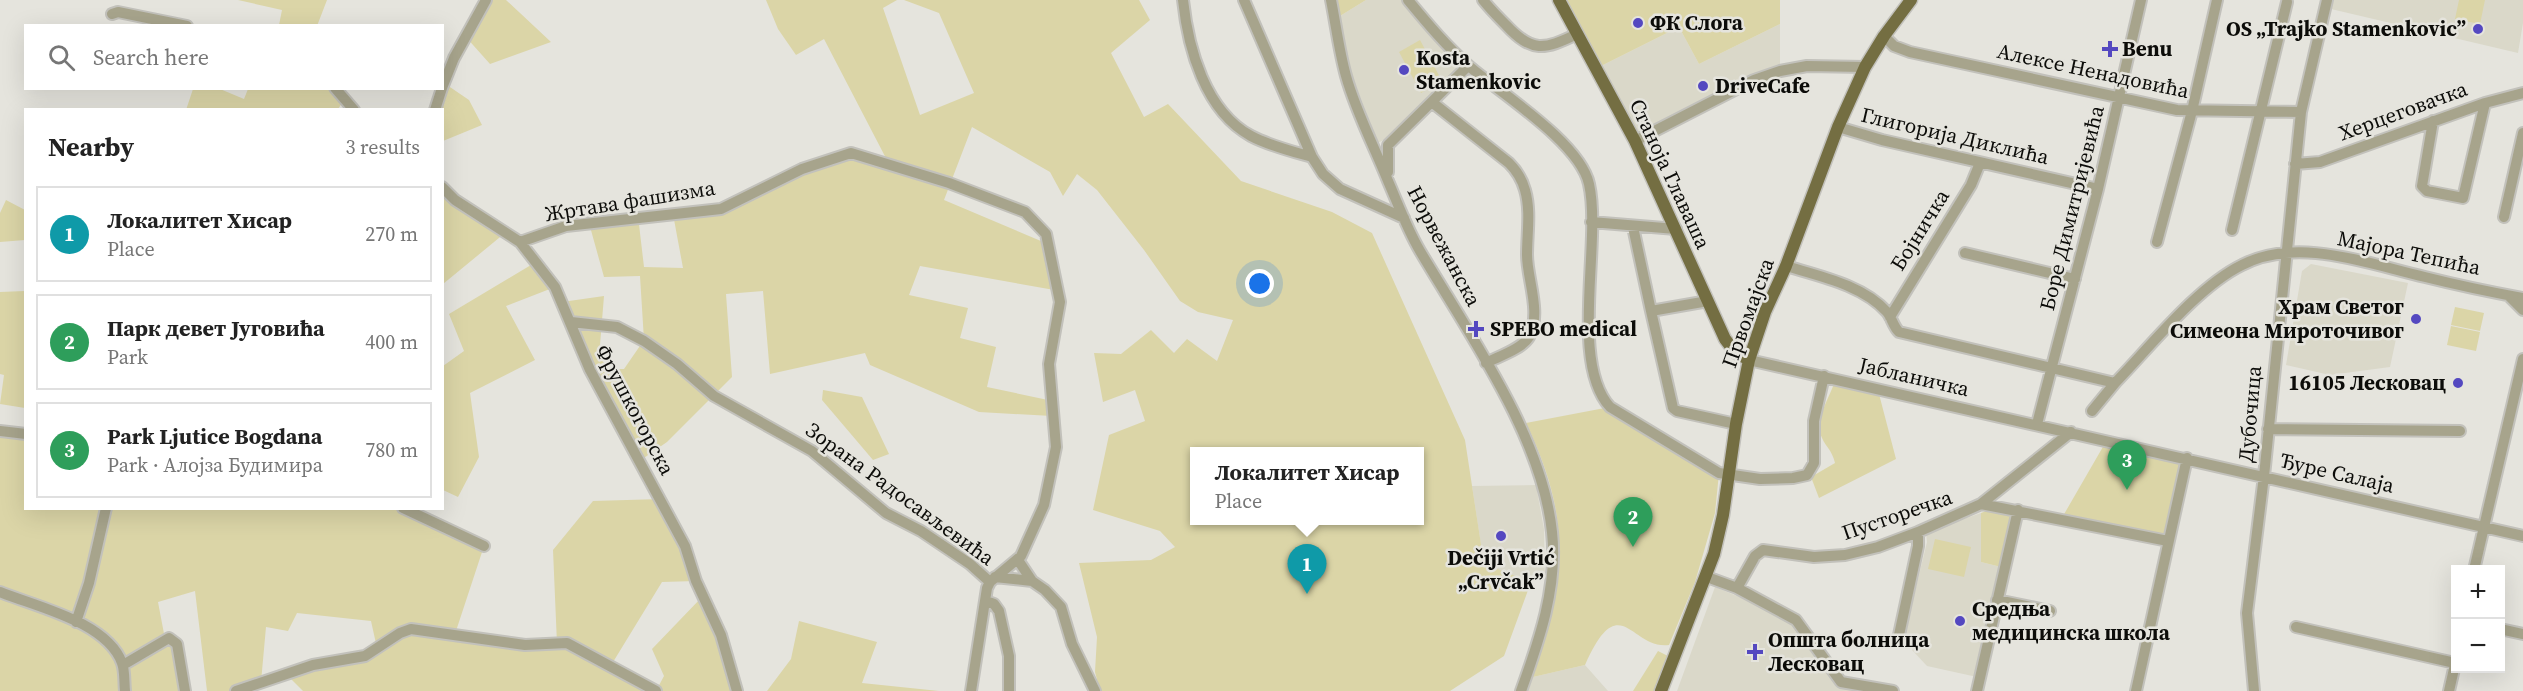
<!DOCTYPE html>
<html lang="en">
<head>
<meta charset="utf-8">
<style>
  :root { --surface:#fff; --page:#f6f6f6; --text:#222; --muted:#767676; --line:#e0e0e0; --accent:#5448c0 }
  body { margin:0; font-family:"Source Serif 4",serif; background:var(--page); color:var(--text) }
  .controls { position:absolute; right:18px; bottom:18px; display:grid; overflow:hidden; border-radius:0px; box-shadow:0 6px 24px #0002 }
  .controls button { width:54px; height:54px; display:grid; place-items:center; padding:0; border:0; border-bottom:2px solid var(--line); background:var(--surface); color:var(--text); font:30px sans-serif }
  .you { position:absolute; left:1260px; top:284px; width:21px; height:21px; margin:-15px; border:4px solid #fff; border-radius:50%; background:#1a73e8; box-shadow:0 0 0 9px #1a73e833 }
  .badge { display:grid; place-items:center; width:39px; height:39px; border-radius:50%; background:var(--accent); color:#fff; font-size:20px; font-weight:700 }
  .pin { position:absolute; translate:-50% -50px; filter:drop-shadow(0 2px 3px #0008) }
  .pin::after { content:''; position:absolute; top:32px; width:21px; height:18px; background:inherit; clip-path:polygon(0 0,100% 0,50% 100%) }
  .popup { position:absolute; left:1190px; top:447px; width:234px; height:78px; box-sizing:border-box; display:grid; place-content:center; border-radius:0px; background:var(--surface); filter:drop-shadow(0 2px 4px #0005); font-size:20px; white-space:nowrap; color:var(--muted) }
  .popup b { font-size:22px; color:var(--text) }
  .popup::after { content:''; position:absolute; left:50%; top:100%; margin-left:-12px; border:12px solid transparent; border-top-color:var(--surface) }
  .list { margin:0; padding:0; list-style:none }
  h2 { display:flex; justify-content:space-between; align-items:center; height:78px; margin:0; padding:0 24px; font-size:26px }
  h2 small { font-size:20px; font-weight:400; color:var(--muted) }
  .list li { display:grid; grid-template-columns:39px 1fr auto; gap:18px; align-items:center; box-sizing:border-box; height:96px; margin:0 12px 12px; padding:0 12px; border:2px solid var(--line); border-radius:0px }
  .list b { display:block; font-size:22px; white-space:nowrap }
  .list p { margin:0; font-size:20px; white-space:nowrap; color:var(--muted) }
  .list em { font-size:20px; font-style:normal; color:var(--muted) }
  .icon { flex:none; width:33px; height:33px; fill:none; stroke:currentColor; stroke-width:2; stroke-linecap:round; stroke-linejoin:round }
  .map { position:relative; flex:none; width:2523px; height:691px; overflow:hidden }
  .search { position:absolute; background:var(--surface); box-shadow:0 6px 24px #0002; left:24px; top:24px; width:420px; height:66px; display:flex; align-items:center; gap:15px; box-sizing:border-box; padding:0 21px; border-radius:0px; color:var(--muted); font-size:22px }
  .panel { position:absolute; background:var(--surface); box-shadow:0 6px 24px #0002; left:24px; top:108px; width:420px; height:402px; border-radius:0px }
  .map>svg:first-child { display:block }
</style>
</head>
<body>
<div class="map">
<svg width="2523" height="691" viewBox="0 0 2523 691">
  <rect width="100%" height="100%" fill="#e5e4dd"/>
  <path fill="#dad8c9" d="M 1366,0 L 1404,0 L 1460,67 L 1394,134 L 1378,143 L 1351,73 L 1340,16 Z
    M 2334,0 L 2523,0 L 2523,23 L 2518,53 L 2331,9 Z
    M 1780,24 L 1780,71 L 1635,141 L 1597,68 L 1679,27 L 1699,64 Z
    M 2311,264 L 2408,283 L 2390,367 L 2330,375 L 2286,365 L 2302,271 Z
    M 1536,485 L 1544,529 L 1545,579 L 1531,582 L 1484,565 L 1472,486 Z
    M 1981,513 L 1981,562 L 2001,567 L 1977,677 L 1927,666 L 1912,650 L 1913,639 L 1904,637 L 1927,542 L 1926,532 Z
    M 1715,587 L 1793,619 L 1836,676 L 1872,691 L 1677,691 Z
    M 1585,665 L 1608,691 L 1528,691 L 1533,677 Z"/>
  <path fill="#dbd5a7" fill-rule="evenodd" d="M 238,0 L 327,0 L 317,26 L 279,25 L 282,10 Z
    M 486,0 L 506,0 L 551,42 L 490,64 L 465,36 Z
    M 766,0 L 897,0 L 883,8 L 920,115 L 974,93 L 939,13 L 904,0 L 1139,0 L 1150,20 L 1111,53 L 1144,117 L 1168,104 L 1241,181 L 1332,212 L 1372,233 L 1465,440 L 1484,564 L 1531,582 L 1504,656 L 1450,691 L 1100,691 L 1095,672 L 1097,637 L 1079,563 L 1151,560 L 1175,547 L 1160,531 L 1093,510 L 1109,435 L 1145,421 L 1135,390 L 1103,402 L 1094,353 L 1121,354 L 1151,330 L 1174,353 L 1187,339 L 1217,361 L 1233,320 L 1198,312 L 1180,301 L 1144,250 L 1097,190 L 1077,174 L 1063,196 L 1050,172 L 972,127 L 944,200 L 1048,244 L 1061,278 L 1060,291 L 920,266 L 909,295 L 968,308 L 960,338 L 996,347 L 987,387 L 1048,400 L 1052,416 L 979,412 L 870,365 L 865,353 L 770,374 L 763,291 L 726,294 L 732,377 L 667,442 L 638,462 L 562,302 L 604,296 L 599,357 L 611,369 L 624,369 L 644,340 L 640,276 L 604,277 L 589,223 L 638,216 L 644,267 L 683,268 L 673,214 L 721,209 L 851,153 L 889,164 L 824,39 L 796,55 L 778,29 ZM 1194,452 L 1420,452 L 1420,520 L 1194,520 Z
    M 1337,0 L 1366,0 L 1340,16 Z
    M 1559,0 L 1780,0 L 1780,24 L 1699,64 L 1679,27 L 1597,68 Z
    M 2459,0 L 2485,0 L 2480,24 L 2455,19 Z
    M 1420,40 L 1442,81 L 1421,93 L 1399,52 Z
    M 444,83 L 469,100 L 482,125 L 443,141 L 442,110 L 436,110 Z
    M 193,89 L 220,89 L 244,99 L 248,89 L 335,89 L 345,99 L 338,109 L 186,110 Z
    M 443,187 L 505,233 L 443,284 Z
    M 6,200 L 25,210 L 25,240 L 0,242 L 0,213 Z
    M 536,262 L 555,287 L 506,306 L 535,360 L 470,393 L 479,457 L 458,497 L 443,490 L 443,366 L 464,351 L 449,314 Z
    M 25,291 L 26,291 L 25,408 L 0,404 L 4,375 L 0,374 L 0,292 Z
    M 2455,307 L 2484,313 L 2480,331 L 2451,325 Z
    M 2451,326 L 2480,332 L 2476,351 L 2447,345 Z
    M 1834,384 L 1879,394 L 1896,459 L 1819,498 L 1811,477 L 1835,463 C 1832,450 1826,447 1822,438 C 1814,421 1828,400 1834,384 Z
    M 823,390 L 862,397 L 889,454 L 873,460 L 822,400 Z
    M 1610,407 L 1719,473 L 1715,513 L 1695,582 L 1669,645 C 1631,650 1620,586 1585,665 L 1533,677 C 1565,575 1573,522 1526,423 Z
    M 0,431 L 25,434 L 26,508 L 408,509 L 484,546 L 455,634 L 557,644 L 553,550 L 593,501 L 661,499 L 696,581 L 662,582 L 610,667 L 656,691 L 664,676 L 652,649 L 702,597 L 737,691 L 303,691 L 286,674 L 377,648 L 371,621 L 297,613 L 288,631 L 266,627 L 261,682 L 236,691 L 207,691 L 195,591 L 158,602 L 165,639 L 175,641 L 185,691 L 0,691 Z
    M 2104,445 L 2182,464 L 2166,537 L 2063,516 Z
    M 1991,509 L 2008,512 L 2012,518 L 2001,567 L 1981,562 L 1981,513 Z
    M 1935,539 L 1971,547 L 1964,577 L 1928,569 Z
    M 799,621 L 877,642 L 862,683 L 939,691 L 767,691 L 791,659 Z
    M 1658,651 L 1668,656 L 1656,691 L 1633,691 Z"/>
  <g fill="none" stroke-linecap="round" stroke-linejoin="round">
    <g stroke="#c2c1bb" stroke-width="14">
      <path id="minor" d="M 1183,0 C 1188,48 1205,111 1251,136 C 1270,146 1291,151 1312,157
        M 1244,0 L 1312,157 L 1323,174 L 1340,189 L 1404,218
        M 1331,0 C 1336,25 1339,51 1346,76 C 1356,112 1374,146 1388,181 C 1398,204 1407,229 1420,251 C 1469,334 1542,436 1552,532 C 1558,587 1539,641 1521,691
        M 1408,0 C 1427,23 1447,47 1470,67 C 1502,94 1580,143 1589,184 C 1602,242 1569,362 1610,407 L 1719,473 L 1760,479 L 1793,478 L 1807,475 L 1814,463 L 1814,421 L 1824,376
        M 1483,0 C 1490,9 1498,17 1506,25 C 1532,53 1544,50 1577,34
        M 112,14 L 118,12 L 187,26
        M 1884,36 L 1894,46 L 1910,52 L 2177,110 L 2301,112
        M 335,88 L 354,110
        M 442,88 L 454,58 L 486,0
        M 1433,103 L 1509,163 C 1517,171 1522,179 1525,190 C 1531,211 1527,233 1527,255 C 1527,279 1542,313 1529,337 C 1522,349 1497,357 1486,363
        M 435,110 L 442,88
        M 2433,121 L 2422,186 L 2427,191 L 2463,198 L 2485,103
        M 1838,127 L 1882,140 L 2098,189
        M 1635,141 L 1754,80 L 1780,71 L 1807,66 L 1865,67
        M 2295,164 L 2320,162 L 2485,103 L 2523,93
        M 1388,172 L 1388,145 L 1468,66
        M 442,187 L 455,200 L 520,242 L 555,287 L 590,370 L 685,546 L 696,581 L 721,635 L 737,691
        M 2504,217 L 2523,133
        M 1591,222 L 1676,229
        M 1633,227 L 1651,311 L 1708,301
        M 2232,230 L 2287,2
        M 520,242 L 566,226 L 721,209 L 802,169 L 851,153 L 949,183 L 1025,212 L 1046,234 L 1060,302 L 1049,364 L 1056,447 L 1044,505 L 1021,556 L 990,582 L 987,588 L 971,691
        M 2157,242 L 2192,111 L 2217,0
        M 1965,253 L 2075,279
        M 1786,266 C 1819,276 1863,285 1887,312 C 1892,318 1893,326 1899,332 L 2115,383 C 2150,347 2197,287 2242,265 C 2298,236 2368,264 2425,277 C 2457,285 2490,292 2523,298
        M 2509,296 L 2523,310
        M 1651,311 L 1673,408 L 1677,411 L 1736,424
        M 1890,317 L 1971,185 L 1980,163
        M 571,322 L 617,327 L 644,341 L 677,364 L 714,396 L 812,451 L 886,513 L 921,531 L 970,564 L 990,582
        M 1749,360 L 2523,536
        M 2092,411 L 2115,383
        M 2037,424 L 2098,189 L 2141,0
        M 2268,429 L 2460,431
        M 0,431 L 26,434
        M 1981,504 L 2071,432
        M 403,508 L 484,546
        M 1018,560 L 1032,581 L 1045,590 L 1061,607 L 1072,644 L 1095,691
        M 2474,570 L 2523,359
        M 995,577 L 1032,581
        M 1707,577 L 1737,588 L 1796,620 L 1841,682 L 1893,691
        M 1737,588 L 1755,556 L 1763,550 L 1814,557 L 1845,555 L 1878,547 L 1918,532 L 1981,504 L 2168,541
        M 0,592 C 37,607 107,622 122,663 C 125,671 124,682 125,691
        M 1997,600 L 2050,611
        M 986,601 L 994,604 L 999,611 L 1009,656 L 1009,691
        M 76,622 L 89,583 L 106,508
        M 2296,627 L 2455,663
        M 2500,629 L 2523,634
        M 1899,635 L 1918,546 L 1918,532
        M 123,665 L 169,638 L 177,644 L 185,691
        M 236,691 L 313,665 L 365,656 L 400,633 L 411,629 L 525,645 L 567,643 L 656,691
        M 1977,691 L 2018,510
        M 2136,691 L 2187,458
        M 2254,691 L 2247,613 L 2264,476 L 2301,112 L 2327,0
        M 2449,691 L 2456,660"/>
    </g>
    <g stroke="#c2c1bb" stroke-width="15">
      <path id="major" d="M 1559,0 L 1635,141 L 1725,339 L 1735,352 L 1749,360
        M 1661,691 L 1714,554 L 1723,515 L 1736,424 L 1749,360 L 1765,312 L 1786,266 L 1838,127 L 1865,67 L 1884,36 L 1911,0"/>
    </g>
    <use href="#minor" stroke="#a7a48c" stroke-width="10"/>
    <use href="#major" stroke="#746e42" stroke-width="12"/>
  </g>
  <g fill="#5448c0" stroke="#e5e4dd" stroke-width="2">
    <circle cx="1638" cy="23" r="6"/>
    <circle cx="2478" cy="29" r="6"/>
    <path d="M2107 40h6v6h6v6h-6v6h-6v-6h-6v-6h6z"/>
    <circle cx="1404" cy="70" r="6"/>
    <circle cx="1703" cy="86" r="6"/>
    <circle cx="2416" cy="319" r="6"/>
    <path d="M1473 320h6v6h6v6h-6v6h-6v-6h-6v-6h6z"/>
    <circle cx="2458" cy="383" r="6"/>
    <circle cx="1501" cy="536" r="6"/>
    <circle cx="1960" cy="621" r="6"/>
    <path d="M1752 643h6v6h6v6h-6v6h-6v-6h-6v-6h6z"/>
  </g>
  <g text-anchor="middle" stroke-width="5" stroke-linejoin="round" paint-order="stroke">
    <g font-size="21" font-weight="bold" fill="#0c0c09" stroke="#e5e4dd" text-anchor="start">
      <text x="1650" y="30">ФК Слога</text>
      <text x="2466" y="36" text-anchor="end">OS „Trajko Stamenkovic”</text>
      <text x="2122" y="56">Benu</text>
      <text x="1416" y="65">Kosta<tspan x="1416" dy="24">Stamenkovic</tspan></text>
      <text x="1715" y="93">DriveCafe</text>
      <text x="2404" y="314" text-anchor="end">Храм Светог<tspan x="2404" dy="24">Симеона Мироточивог</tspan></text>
      <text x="1490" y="336">SPEBO medical</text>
      <text x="2446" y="390" text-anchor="end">16105 Лесковац</text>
      <text x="1501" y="565" text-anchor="middle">Dečiji Vrtić<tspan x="1501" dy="24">„Crvčak”</tspan></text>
      <text x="1972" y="616">Средња<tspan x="1972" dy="24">медицинска школа</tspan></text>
      <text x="1768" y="647">Општа болница<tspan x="1768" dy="24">Лесковац</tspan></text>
    </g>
    <g font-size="21" fill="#0c0c09" stroke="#e5e4dd">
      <text transform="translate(2093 71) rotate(12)" y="7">Алексе Ненадовића</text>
      <text transform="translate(2403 111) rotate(-20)" y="7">Херцеговачка</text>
      <text transform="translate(1955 136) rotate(13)" y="7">Глигорија Диклића</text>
      <text transform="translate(1670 174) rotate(65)" y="7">Станоја Главаша</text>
      <text transform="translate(630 201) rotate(-9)" y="7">Жртава фашизма</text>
      <text transform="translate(2072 208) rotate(-76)" y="7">Боре Димитријевића</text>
      <text transform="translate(1920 230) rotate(-58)" y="7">Бојничка</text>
      <text transform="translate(1444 246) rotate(62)" y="7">Норвежанска</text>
      <text transform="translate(2409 253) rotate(12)" y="7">Мајора Тепића</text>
      <text transform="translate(1748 313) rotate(-70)" y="7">Првомајска</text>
      <text transform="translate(1914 377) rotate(13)" y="7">Јабланичка</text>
      <text transform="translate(635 410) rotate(62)" y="7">Фрушкогорска</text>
      <text transform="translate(2250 414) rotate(-85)" y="7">Дубочица</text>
      <text transform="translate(2337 473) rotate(13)" y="7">Ђуре Салаја</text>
      <text transform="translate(900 494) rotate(36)" y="7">Зорана Радосављевића</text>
      <text transform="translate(1897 515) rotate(-19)" y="7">Пусторечка</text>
    </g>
  </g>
</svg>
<div class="controls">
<button>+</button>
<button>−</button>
</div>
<div class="you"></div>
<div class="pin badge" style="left:1307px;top:594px;background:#0f9aa8">1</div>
<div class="popup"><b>Локалитет Хисар</b>Place</div>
<div class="pin badge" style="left:1633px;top:547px;background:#2e9e5b">2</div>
<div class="pin badge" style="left:2127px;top:490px;background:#2e9e5b">3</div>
<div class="search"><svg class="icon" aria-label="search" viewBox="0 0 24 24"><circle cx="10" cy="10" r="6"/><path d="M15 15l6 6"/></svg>Search here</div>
<section class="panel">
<h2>Nearby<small>3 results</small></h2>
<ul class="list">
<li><span class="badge" style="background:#0f9aa8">1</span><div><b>Локалитет Хисар</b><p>Place</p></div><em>270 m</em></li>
<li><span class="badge" style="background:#2e9e5b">2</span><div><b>Парк девет Југовића</b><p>Park</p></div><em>400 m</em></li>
<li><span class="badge" style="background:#2e9e5b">3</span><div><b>Park Ljutice Bogdana</b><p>Park · Алојза Будимира</p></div><em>780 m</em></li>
</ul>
</section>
</div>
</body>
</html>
